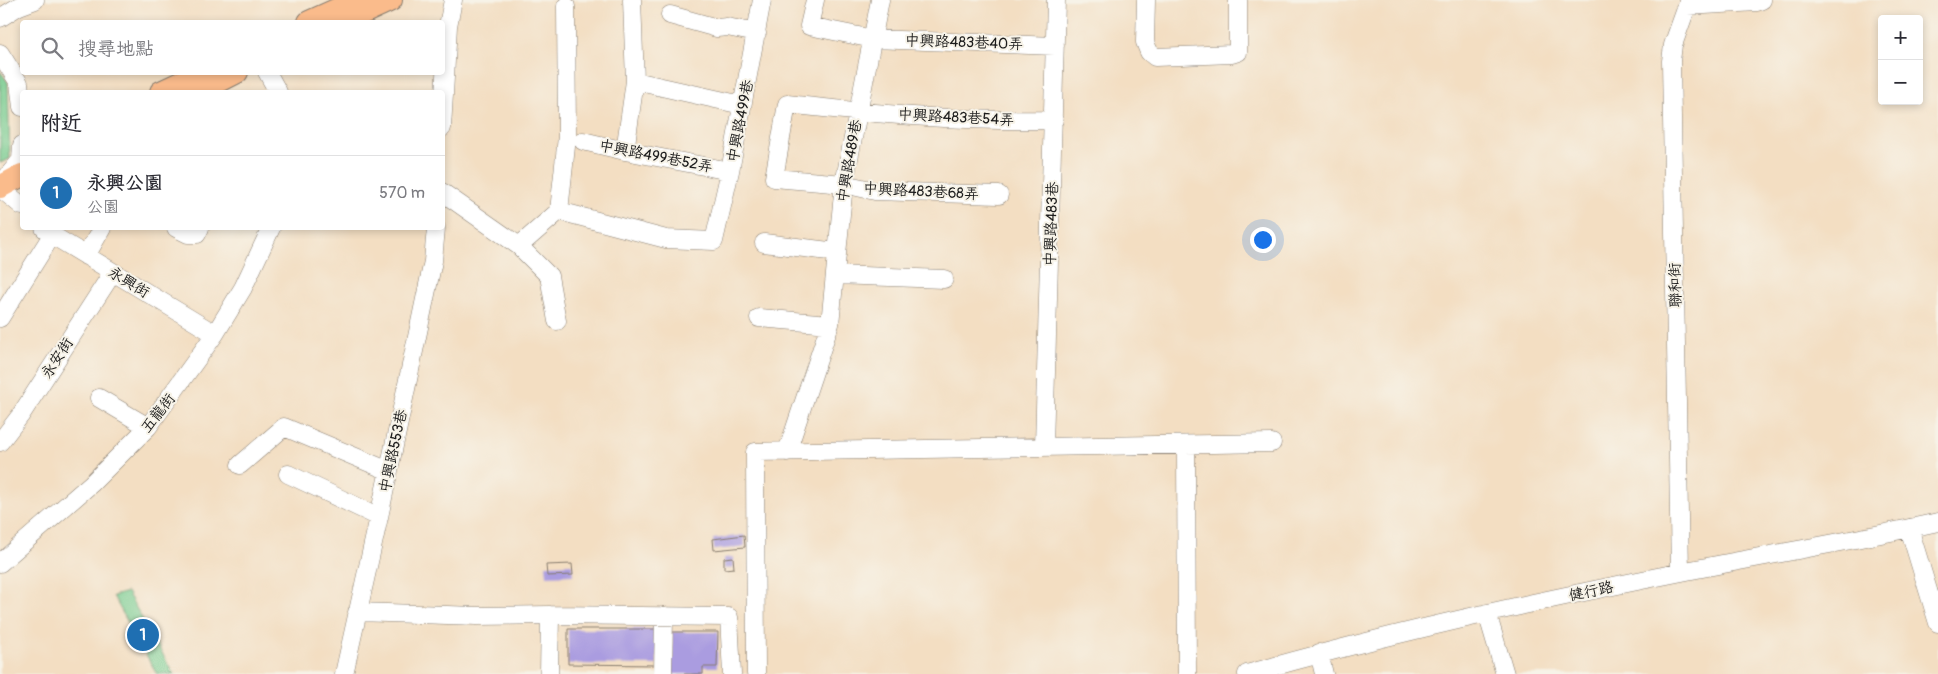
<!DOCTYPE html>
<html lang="zh-TW">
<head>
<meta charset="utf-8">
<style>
  :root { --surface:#fff; --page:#f2f2f3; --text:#2b2b33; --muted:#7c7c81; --line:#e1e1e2; --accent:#1f6fb2 }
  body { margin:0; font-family:Pangolin,"LXGW WenKai TC",sans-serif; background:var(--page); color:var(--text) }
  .controls { position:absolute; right:15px; top:15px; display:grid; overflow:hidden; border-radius:5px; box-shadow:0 2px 8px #0003 }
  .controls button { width:45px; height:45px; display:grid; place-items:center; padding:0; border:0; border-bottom:1px solid var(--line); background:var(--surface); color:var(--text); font:25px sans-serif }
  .you { position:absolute; left:1262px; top:239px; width:18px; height:18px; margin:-12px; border:4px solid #fff; border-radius:50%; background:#1a73e8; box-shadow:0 0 0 8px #1a73e833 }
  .badge { display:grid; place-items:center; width:32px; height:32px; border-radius:50%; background:var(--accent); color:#fff; font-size:16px; font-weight:700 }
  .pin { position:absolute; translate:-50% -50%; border:2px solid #fff; box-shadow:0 1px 5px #0006 }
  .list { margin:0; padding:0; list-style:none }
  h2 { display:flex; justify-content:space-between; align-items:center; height:65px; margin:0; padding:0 20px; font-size:21px }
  h2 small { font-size:16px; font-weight:400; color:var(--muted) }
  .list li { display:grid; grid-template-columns:32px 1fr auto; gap:15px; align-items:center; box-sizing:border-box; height:75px; padding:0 20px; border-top:1px solid var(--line) }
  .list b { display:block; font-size:19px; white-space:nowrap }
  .list p { margin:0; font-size:16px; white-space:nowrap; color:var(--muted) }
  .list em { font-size:16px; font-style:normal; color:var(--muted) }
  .icon { flex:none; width:28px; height:28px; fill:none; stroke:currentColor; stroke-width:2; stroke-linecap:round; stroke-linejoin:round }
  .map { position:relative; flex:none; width:1938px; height:674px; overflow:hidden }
  .search { position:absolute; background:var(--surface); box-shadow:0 2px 8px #0003; left:20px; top:20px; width:425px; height:55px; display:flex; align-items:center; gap:12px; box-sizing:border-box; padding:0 18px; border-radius:5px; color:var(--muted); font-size:19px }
  .panel { position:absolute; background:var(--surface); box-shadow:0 2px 8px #0003; left:20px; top:90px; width:425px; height:140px; border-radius:5px }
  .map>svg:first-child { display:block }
</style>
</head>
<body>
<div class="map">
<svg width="1938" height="674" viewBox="0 0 1938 674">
  <rect width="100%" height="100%" fill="#f7f3e8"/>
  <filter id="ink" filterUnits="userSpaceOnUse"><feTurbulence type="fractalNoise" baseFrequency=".02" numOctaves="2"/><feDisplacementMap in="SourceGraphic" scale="10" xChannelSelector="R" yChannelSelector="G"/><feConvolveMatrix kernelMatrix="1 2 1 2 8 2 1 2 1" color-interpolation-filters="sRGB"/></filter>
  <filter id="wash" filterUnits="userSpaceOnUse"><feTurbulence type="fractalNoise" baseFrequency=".0096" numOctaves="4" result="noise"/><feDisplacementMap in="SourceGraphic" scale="20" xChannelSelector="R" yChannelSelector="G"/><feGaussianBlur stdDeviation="1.12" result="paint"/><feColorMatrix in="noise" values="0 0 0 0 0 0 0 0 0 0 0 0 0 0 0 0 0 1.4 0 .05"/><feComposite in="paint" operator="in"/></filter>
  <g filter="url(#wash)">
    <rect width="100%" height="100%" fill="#f3dec2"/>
    <path fill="#75ca8d" stroke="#487354" d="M 0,71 L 8,82 L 10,159 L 0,163 Z
      M 127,592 L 174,674 L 157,674 L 113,596 Z"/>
    <g id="blocks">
      <path fill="#aa9ce0" d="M 744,535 L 745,547 L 714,550 L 713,539 Z
        M 733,557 L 734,568 L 724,569 L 724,558 Z
        M 572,564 L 573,575 L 547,576 L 546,565 Z
        M 568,629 L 657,629 L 657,665 L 568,664 Z
        M 672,632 L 718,632 L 717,667 L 703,667 L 703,674 L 671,674 Z"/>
    </g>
  </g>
  <g filter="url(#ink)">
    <use href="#blocks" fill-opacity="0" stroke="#887d6f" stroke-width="1"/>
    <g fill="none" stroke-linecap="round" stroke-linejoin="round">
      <g stroke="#887d6f" stroke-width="19">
        <path id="minor" d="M 815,0 L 809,26 L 873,39 L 1055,46
          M 1146,0 L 1145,42 L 1149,52 L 1155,57 L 1232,54 L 1238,52 L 1238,0
          M 1687,6 L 1757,2 L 1762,0
          M 670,15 L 717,28 L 727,27 L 757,33
          M 0,18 L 19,6 L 35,0
          M 0,53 L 19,83 L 22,107
          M 267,72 L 278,92
          M 635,81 L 742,105
          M 442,128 L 448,26 L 453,0
          M 583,141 L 625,151 L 730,171
          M 625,151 L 635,81 L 632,0
          M 2,183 L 21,160 L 22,145
          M 0,188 L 22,206
          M 442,192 L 519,246 L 549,276 L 557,321
          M 999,195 L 875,191 L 844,184 L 774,178 L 787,104 C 875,114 965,122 1054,120
          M 559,211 L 666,239 L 714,241 L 730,171 L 762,0
          M 44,228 L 52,235 L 215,334
          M 176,228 L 188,234 L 197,234 L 200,228
          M 764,243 L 837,252
          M 519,246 L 559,211 L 567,137 L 566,6
          M 86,256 L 102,228
          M 835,275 L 944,279
          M 0,318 L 52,235
          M 759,318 L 830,324
          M 99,398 L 148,427
          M 0,442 L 20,416 L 113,272
          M 1186,445 L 1187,674
          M 1044,447 L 1056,0
          M 787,452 L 830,324 L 844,184 L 880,0
          M 240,465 L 284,427 L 389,471
          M 288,474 L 379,517
          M 1909,528 L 1938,623
          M 0,563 L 92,483 L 148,427 L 215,334 L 243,288 L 271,228
          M 1680,572 L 1671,61 L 1673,45 L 1687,6 L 1688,0
          M 357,612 L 477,616 L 550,615 L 729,617 L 732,674
          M 1487,613 L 1505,674
          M 1319,653 L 1324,674
          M 344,674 L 379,517 L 433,261 L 436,228
          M 549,674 L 550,615
          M 663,674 L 664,616
          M 756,674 L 755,452 L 1272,443
          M 1247,674 C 1390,633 1536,601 1682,572 C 1767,555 1853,541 1938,522"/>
      </g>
      <g stroke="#887d6f" stroke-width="24">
        <path id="major" d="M 309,22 L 358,0
          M 343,22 L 391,0
          M 161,92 L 204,72
          M 198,92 L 237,72
          M 0,187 L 22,175"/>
      </g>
      <use href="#minor" stroke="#fff" stroke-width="18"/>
      <use href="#major" stroke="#fabb8b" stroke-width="22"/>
    </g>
  </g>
  <g text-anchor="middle" stroke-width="4" stroke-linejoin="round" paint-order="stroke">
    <g font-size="15" fill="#1c1c1c" stroke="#f7f3e8">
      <text transform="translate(964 42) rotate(2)" y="5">中興路483巷40弄</text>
      <text transform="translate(956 117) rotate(3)" y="5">中興路483巷54弄</text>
      <text transform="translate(740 121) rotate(-79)" y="5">中興路499巷</text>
      <text transform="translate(656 156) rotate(11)" y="5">中興路499巷52弄</text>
      <text transform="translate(849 161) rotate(-80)" y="5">中興路489巷</text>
      <text transform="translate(921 191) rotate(3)" y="5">中興路483巷68弄</text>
      <text transform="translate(1051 224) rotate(-88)" y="5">中興路483巷</text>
      <text transform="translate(129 282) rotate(31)" y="5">永興街</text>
      <text transform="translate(1675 285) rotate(-91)" y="5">聯和街</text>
      <text transform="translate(57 358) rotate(-57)" y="5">永安街</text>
      <text transform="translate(158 413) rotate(-52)" y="5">五龍街</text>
      <text transform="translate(393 451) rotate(-78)" y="5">中興路553巷</text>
      <text transform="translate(1591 591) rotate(-12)" y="5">健行路</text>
    </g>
  </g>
</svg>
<div class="controls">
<button>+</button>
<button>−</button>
</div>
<div class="you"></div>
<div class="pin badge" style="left:143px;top:635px">1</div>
<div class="search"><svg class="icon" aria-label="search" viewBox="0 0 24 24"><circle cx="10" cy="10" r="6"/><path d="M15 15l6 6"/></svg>搜尋地點</div>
<section class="panel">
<h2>附近<small></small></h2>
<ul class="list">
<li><span class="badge">1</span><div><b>永興公園</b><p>公園</p></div><em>570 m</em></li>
</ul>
</section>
</div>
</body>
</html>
